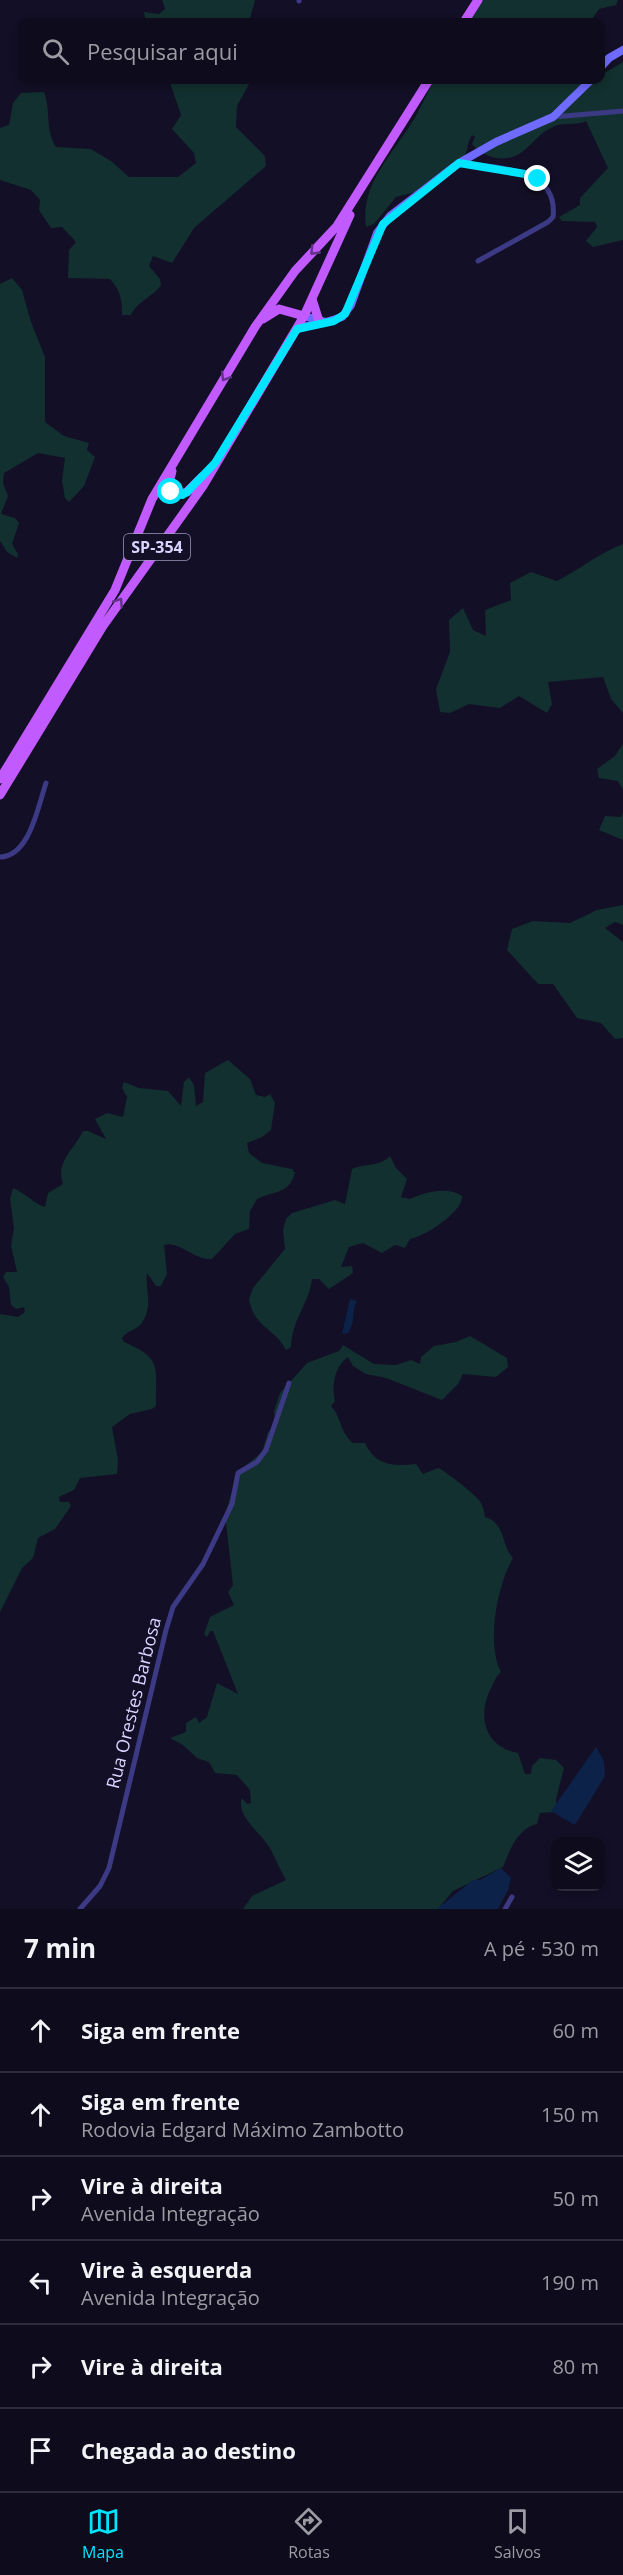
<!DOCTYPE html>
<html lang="pt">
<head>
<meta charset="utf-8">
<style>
  :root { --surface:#0e0b1c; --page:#1c1929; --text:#f1f3f6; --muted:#9b9ba3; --line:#2e2b3b; --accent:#00e5ff }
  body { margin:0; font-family:"Open Sans",sans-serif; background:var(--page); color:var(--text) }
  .controls { position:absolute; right:18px; bottom:18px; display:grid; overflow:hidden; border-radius:12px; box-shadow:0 3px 9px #0003 }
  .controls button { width:54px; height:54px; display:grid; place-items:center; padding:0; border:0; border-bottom:2px solid var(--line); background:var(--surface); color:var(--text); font:30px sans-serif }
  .stop { position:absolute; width:18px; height:18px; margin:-14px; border:4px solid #00e5ff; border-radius:50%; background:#fff }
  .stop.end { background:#00e5ff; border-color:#fff; box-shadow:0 2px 6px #0008 }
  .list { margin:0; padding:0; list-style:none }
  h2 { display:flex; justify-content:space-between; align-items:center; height:78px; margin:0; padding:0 24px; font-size:26px }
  h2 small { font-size:20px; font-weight:400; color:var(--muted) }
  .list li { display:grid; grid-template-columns:39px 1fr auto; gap:18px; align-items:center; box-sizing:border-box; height:84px; padding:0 24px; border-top:2px solid var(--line) }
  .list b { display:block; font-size:22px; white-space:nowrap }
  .list p { margin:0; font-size:20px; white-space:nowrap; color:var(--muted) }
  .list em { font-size:20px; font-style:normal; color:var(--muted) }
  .icon { flex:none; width:33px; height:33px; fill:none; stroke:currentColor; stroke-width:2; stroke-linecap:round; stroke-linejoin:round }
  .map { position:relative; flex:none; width:623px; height:1909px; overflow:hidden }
  .search { position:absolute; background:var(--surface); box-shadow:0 3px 9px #0003; left:18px; right:18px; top:18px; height:66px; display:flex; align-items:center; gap:15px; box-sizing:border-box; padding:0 21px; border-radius:12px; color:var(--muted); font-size:22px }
  .sheet { height:582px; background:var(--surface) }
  nav { display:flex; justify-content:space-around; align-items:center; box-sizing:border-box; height:84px; border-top:2px solid var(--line); background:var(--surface); font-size:16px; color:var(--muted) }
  nav a { display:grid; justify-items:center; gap:3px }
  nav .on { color:var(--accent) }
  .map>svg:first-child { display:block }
</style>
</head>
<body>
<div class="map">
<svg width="623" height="1909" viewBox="0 0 623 1909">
  <rect width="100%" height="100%" fill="#130f26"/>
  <path fill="#12302f" d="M 162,0 L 255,0 L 249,22 L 146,22 L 144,12 L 159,14 L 165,9 Z
    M 480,0 L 618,0 L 616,5 L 599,9 L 590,22 L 473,22 L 471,16 Z
    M 623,62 L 623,240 L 593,247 L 586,241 L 597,227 L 595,222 L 562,221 L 559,217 L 580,205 L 580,198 L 608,168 L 586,121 C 576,126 565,122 555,126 C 540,132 534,143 522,152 C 506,164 484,158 472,144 L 475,137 L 472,135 C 466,143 469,152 462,160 L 455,161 L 452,167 L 419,191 L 396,197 L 374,224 L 366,227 C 359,183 397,150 417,114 C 423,103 428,91 434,80 L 600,80 L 601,75 Z
    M 169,80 L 249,80 L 249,84 L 237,106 L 236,127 L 265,156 L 266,166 L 194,228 L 172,263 L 153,256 L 149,266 L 160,279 L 161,285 C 152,298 137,301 131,315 L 122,315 C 122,300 121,291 110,279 L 68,278 L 69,250 L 76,242 L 62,227 L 51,228 L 39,210 L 40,200 L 31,190 L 0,180 L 0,128 L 9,125 L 13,103 L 21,93 L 44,92 C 51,111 45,130 56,147 L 91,149 L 111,161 L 129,177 L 178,177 L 196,163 L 194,153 L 172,129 L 181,115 Z
    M 12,278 L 22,290 L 31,322 L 45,357 L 45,422 L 64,436 L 89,443 L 87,450 L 95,457 L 84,486 L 69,502 L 65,498 L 62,481 L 65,458 L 38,453 L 4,473 L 3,483 L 8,496 L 1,514 L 15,518 L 19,523 L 12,544 L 18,554 L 17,558 L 7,552 L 0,541 L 0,284 Z
    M 623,544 L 623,713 L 611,699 L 603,677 L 548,682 L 552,704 L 547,713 L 519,696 L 500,708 L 469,704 L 450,713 L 440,712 L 436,689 L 450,652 L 449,620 L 463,608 L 473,630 L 486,636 L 485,610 L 511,600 L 510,583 L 531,572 L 557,581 C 580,569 599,553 623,544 Z
    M 623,744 L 623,790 L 618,781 L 599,778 L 597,769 L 615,756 Z
    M 623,812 L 623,840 L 599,830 L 605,816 L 621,817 Z
    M 623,905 L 623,925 L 615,922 L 605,928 L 623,942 L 623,1038 L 615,1039 L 601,1023 L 577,1018 L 553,984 L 538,984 L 507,950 L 512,929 L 533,921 L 570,923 L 597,910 Z
    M 228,1060 L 250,1079 L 256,1095 L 265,1097 L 270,1094 L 275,1103 L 271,1130 L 262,1137 L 247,1143 L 249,1153 L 262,1163 L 292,1169 L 295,1173 C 289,1195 272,1191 257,1199 L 250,1211 L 249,1229 L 235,1234 L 212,1259 C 193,1260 179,1240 164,1245 L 167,1274 L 161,1286 L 156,1286 L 147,1273 C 145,1292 154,1306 141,1324 C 135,1331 126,1331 122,1338 L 124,1342 C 164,1359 155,1368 156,1406 L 152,1409 L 130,1414 L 112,1427 L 118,1460 L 117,1474 L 80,1478 L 74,1490 L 59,1497 L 60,1502 L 69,1502 L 71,1506 L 55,1529 L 38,1538 L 33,1558 L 22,1568 L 0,1612 L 0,1314 L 18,1317 L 25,1312 L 24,1307 L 16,1309 L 11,1305 L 9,1287 L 3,1277 L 6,1272 L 17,1272 L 11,1246 L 14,1228 L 10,1199 L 13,1188 C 24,1192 36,1205 45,1207 L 48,1193 L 63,1184 C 55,1162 74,1150 83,1131 L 88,1131 L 106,1139 L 95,1119 L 107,1113 L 123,1117 L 127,1097 L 122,1088 L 124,1082 L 139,1088 L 168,1091 L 181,1106 L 184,1082 L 189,1077 L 194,1085 L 196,1106 L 203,1102 L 205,1073 Z
    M 390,1156 L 396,1168 L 407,1179 L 401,1197 L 410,1199 C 424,1192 448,1186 462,1196 C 463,1212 425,1236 410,1239 L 405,1248 L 395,1245 L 382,1253 L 363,1243 L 349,1247 L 341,1267 L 352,1266 L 353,1273 L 329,1289 L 319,1279 L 312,1279 C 309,1304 292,1319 291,1347 L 286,1350 C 276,1329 254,1328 249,1299 L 253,1288 L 285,1249 L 283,1230 L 286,1219 L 292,1213 L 335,1200 L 345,1204 L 352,1169 C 365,1163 380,1167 390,1156 Z
    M 470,1336 L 507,1358 L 508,1367 L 496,1377 L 463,1374 L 458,1384 L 442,1400 L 386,1378 L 366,1374 L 353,1366 L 348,1357 C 335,1366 331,1385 335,1401 L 331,1406 C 342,1418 339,1431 353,1443 L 365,1443 C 375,1465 393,1467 416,1464 L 423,1474 L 438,1468 C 443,1469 473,1493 478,1499 C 483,1504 484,1511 485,1517 C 506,1523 501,1546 513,1558 C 497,1586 486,1643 501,1672 C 495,1677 495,1681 491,1688 C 477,1715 484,1747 518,1753 L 525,1774 L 531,1774 L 532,1766 L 540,1758 L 556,1760 L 564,1768 L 556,1799 L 557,1812 L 540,1813 L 537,1824 C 517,1829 510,1850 503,1867 L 453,1891 L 438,1909 L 243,1909 L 252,1896 L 286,1880 C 280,1870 276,1860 271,1850 C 264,1835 235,1817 242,1798 L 247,1804 L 251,1803 L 250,1790 L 237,1775 L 215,1773 L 209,1762 L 197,1758 L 183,1745 L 170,1738 L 186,1732 L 186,1723 L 196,1717 L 199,1723 L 207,1717 L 217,1683 L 238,1694 L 213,1631 L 210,1631 L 207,1637 L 204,1634 L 210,1617 L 234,1605 L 228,1592 L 233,1585 L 225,1514 L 238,1472 L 262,1452 L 268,1432 L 276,1427 L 274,1411 L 280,1393 L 307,1363 L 339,1351 L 343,1345 L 374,1364 L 396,1365 L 411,1360 L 420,1364 L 421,1357 L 434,1346 L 456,1342 Z"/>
  <path fill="#0c2248" d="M 350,1299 L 357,1301 C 351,1312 356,1322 348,1333 L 342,1334 Z
    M 596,1747 L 604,1761 L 605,1776 L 575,1825 L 551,1811 Z
    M 501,1868 L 511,1878 L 508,1890 L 498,1909 L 437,1909 L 473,1880 L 480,1880 Z"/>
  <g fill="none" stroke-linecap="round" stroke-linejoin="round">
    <path stroke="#3d3a85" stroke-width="5" d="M 299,1 L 299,0
      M 553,117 L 623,111
      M 459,163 C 495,168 559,166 553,217 L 548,222 L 478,261
      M 0,857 C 30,856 38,806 46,783
      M 80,1909 L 100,1886 L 109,1868 L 166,1630 L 173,1607 L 203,1564 L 232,1504 L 238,1473 L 257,1462 L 266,1450 L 289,1383
      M 505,1909 L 512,1897"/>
    <path stroke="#6f6bff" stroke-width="8" d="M 600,68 L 609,58 L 623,50
      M 304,316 L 326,322 L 342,317 L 351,305 L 377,233 L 390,216 L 459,163 L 496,142 L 553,117 L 591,80
      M 297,329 L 321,322"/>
    <path stroke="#c25bff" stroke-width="9" d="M 464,22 L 478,0
      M 312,299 L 319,321
      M 263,319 L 279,309 L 304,316
      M 172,471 L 168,488 L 175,495 L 187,492 L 202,477
      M 0,779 L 115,590 L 152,499 L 255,327 L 295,271 L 337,226 L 429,80
      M 0,795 L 103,626 L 203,486 L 304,316 L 350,215"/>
  </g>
  <defs><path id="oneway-chevron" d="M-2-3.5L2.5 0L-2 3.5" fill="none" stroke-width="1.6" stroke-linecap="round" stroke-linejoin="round" transform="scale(1.5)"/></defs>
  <g stroke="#623188">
    <use href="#oneway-chevron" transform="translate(314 251) rotate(134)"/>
    <use href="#oneway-chevron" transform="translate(225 377) rotate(121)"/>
    <use href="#oneway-chevron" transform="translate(119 602) rotate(-56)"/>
  </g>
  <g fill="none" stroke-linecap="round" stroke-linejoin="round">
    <path stroke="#00e5ff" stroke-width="8" d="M 171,492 L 182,495 L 187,492 L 215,463 L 297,329 L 334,321 L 345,314 L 383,224 L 459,163 L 525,174 L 538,179"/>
  </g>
  <g text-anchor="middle" stroke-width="6" stroke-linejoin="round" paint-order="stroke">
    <rect fill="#130f26" stroke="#9e99be" stroke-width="1.5" x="124" y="534" width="66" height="26" rx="4.5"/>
    <g font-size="16" font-weight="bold" fill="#d9d4ff">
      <text x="157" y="553">SP-354</text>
    </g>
    <g font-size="18" fill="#d9d4ff" stroke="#130f26">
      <text transform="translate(134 1703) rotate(-76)" y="6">Rua Orestes Barbosa</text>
    </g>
  </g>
</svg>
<div class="controls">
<button><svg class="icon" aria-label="layers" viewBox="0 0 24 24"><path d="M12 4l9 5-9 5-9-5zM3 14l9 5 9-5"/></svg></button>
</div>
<div class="stop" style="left:171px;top:492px"></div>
<div class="stop end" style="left:538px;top:179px"></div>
<div class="search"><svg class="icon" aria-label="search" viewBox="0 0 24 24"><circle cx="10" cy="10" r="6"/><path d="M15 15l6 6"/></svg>Pesquisar aqui</div>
</div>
<section class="sheet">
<h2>7 min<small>A pé · 530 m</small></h2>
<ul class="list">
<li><svg class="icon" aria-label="ahead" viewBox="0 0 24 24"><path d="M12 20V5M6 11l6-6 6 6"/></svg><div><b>Siga em frente</b></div><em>60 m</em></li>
<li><svg class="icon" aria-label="ahead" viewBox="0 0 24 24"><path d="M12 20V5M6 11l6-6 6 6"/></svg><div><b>Siga em frente</b><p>Rodovia Edgard Máximo Zambotto</p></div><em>150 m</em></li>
<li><svg class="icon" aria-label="right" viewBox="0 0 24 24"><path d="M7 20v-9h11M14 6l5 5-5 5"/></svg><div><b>Vire à direita</b><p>Avenida Integração</p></div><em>50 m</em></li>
<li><svg class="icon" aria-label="left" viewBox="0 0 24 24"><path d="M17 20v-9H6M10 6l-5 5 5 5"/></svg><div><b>Vire à esquerda</b><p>Avenida Integração</p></div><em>190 m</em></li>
<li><svg class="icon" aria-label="right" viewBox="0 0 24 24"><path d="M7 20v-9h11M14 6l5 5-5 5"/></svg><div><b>Vire à direita</b></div><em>80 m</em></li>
<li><svg class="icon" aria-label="arrive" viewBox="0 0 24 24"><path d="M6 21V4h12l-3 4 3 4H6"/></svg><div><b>Chegada ao destino</b></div></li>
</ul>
</section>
<nav>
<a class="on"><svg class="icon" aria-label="map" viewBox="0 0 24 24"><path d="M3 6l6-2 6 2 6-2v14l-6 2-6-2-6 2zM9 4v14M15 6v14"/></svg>Mapa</a>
<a><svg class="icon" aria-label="directions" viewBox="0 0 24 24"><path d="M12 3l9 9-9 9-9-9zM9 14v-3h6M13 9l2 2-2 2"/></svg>Rotas</a>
<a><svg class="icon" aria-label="saved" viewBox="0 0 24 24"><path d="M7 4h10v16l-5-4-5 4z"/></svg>Salvos</a>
</nav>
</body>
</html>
